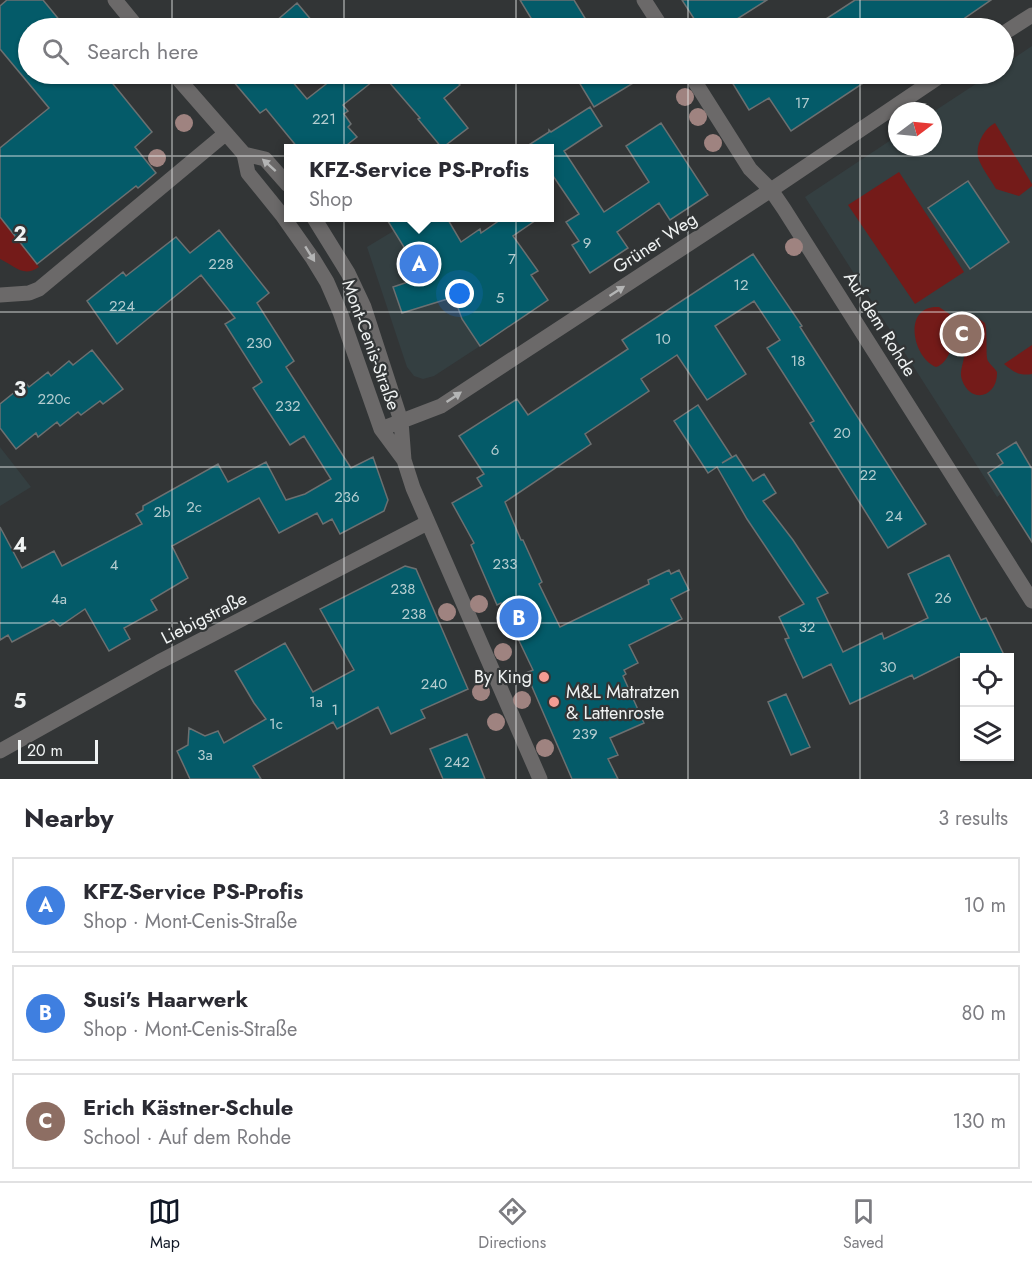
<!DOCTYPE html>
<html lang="en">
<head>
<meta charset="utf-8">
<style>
  :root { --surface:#fff; --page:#f2f2f3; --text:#2b2b33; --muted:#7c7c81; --line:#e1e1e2; --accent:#111827 }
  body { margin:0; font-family:Jost,sans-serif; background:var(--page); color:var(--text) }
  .controls { position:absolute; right:18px; bottom:18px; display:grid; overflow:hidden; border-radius:0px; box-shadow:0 2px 4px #0004 }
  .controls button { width:54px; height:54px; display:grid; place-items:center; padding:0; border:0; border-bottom:2px solid var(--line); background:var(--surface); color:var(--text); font:30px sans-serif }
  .compass { position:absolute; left:888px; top:102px; width:54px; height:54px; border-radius:50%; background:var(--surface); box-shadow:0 2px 4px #0004; rotate:74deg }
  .scale { position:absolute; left:18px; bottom:15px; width:80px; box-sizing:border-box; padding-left:6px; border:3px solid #f0f3f3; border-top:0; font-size:16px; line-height:21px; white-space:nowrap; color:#f0f3f3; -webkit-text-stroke:4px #323536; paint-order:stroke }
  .you { position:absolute; left:460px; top:294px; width:21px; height:21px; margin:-15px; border:4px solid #fff; border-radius:50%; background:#1a73e8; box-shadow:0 0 0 9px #1a73e833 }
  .badge { display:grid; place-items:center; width:39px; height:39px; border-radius:50%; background:var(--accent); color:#fff; font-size:20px; font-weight:700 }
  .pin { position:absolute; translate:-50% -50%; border:3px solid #fff; box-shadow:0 2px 6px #0006 }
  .popup { position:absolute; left:284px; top:144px; width:270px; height:78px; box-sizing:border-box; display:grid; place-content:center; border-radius:0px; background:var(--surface); filter:drop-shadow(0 2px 4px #0005); font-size:20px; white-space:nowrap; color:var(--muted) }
  .popup b { font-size:22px; color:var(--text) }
  .popup::after { content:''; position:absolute; left:50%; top:100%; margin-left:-12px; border:12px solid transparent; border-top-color:var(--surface) }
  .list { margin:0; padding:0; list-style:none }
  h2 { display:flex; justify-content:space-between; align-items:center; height:78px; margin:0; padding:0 24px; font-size:26px }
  h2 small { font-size:20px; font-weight:400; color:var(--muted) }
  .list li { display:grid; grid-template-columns:39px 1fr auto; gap:18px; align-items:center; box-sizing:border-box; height:96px; margin:0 12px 12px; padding:0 12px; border:2px solid var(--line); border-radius:0px }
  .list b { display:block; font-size:22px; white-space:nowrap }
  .list p { margin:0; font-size:20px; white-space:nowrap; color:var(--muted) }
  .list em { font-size:20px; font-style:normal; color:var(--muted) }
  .icon { flex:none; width:33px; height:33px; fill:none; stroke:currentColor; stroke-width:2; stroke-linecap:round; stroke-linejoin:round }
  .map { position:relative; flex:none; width:1032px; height:779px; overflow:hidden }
  .search { position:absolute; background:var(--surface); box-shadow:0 2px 4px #0004; left:18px; right:18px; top:18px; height:66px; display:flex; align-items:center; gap:15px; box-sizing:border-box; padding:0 21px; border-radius:33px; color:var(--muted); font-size:22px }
  .sheet { height:402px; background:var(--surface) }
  nav { display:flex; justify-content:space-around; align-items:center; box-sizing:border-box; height:84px; border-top:2px solid var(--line); background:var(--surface); font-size:16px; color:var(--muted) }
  nav a { display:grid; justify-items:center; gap:3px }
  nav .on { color:var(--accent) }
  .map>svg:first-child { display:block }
</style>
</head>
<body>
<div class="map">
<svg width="1032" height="779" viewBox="0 0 1032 779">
  <rect width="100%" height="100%" fill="#323536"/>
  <path fill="#343f41" d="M 1032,46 L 1032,471 L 997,497 L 805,197 L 897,136 L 897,147 L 933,147 L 933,112 L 991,74 L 1004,74 L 1004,65 Z
    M 415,218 L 426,218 L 434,230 L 462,319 L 480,346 L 434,376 L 423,379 L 414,376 L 407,367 L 367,247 Z
    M 0,447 L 31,487 L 0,506 Z"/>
  <path fill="#741b19" d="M 995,123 L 1032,184 L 1032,186 L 1019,196 L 996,189 C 991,180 983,170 979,160 C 974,148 983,129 995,123 Z
    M 899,172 L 964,272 L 915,304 L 848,205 Z
    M 0,217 L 39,267 C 23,278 15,266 0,259 Z
    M 939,307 L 954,317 C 957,332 952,362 936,367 C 912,357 902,305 939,307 Z
    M 972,314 L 985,323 C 988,333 985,356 988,361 C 990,365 995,368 997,372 C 998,397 971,405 962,380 C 959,372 963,365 964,357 C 965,344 964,331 966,318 Z
    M 1032,345 L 1032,374 C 1020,376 1013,372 1004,364 Z"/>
  <path fill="#045b69" stroke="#6c7071" stroke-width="1.5" d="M 7,0 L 43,0 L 66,28 L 28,28 L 28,74 L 105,74 L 152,132 L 135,147 L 156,173 L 138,188 L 136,186 L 37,264 L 0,217 L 0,148 L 49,108 L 0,49 L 0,6 Z
    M 520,0 L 574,0 L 591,28 L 537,28 Z
    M 682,0 L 767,0 L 723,28 L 700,28 Z
    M 855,0 L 991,0 L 965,18 L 972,28 L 812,28 Z
    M 297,3 L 318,28 L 268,28 Z
    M 227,74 L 286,74 L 307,99 L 339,74 L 382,74 L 343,105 L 348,111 L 344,114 L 351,124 L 348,127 L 357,137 L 343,148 L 298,148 L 266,109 L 260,113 Z
    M 382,74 L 450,74 L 460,85 L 444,98 L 468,128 L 442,148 L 418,119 L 420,118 Z
    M 574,74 L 648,74 L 594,107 Z
    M 727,74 L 877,74 L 791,131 L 769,98 L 749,110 Z
    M 590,107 L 602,126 L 564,151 L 604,212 L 649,182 L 626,146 L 661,123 L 708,195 L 670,220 L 659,203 L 617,232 L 628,248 L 590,273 L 572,245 L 579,241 L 566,222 L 579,214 L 549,170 L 549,148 L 524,148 L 549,132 L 549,130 L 551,132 Z
    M 968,181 L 1009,242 L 970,269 L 928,208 Z
    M 386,218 L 447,218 L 461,242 L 480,229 L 481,233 L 503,218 L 539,218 L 513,236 L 538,271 L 531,275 L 548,300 L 480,346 L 462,319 L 454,297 L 402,313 L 393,287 L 414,280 L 404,247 Z
    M 219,230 L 269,293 L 257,303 L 294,361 L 286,367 L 351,468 L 373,457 L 388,500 L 384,511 L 340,534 L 332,519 L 323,524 L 317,513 L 279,533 L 259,498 L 172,546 L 188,578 L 151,600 L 157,610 L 124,628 L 130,639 L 109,651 L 85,609 L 60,626 L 53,620 L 12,642 L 8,635 L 0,640 L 0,527 L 22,568 L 54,551 L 62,566 L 142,524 L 136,514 L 143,510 L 143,506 L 218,464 L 228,482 L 266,462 L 286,500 L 305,494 L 331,479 L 304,436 L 290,445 L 253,388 L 262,382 L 225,324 L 235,318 L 201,275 L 117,344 L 87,301 L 123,272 L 126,276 L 176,237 L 190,253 Z
    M 753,254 L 802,326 L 800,327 L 926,524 L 888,548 L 810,423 L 814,421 L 767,348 L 780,340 L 754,301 L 715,326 L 746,374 L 707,400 L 677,355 L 641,379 L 649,391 L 585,434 L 591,444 L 505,502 L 521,540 L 523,540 L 542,582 L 539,584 L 560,627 L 649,584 L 648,580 L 669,570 L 671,574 L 679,570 L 689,590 L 671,599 L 682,619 L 629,645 L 638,663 L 624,670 L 626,674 L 623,676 L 644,723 L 610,738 L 618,755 L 608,759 L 618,779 L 572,779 L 526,673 L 533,670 L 501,603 L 497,605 L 471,545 L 474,543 L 452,503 L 482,486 L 477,478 L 484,474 L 459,436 L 517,399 L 528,415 L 628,349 L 622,340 Z
    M 92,350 L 123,389 L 103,404 L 100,401 L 81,415 L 78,412 L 60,426 L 57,422 L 38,437 L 36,433 L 16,449 L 0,428 L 0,404 L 26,383 L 29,387 L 48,372 L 51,376 L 69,361 L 73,365 Z
    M 698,405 L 732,457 L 722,463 L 736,455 L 753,481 L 764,474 L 776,493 L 763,501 L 793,540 L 828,593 L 817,598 L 843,652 L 882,633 L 884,639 L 928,618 L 908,574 L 949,555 L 981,620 L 986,618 L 1005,657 L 958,657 L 914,679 L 912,675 L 850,704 L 831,664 L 803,678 L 785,639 L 789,638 L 779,617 L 804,604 L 747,519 L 717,467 L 708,473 L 674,421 Z
    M 1016,442 L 1032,469 L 1032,542 L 988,473 L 1003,463 L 997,454 Z
    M 405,566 L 416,569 L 468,689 L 421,710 L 425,718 L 391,734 L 378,707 L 337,729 L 333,722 L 253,766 L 261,779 L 190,779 L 177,751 L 188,745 L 189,728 L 205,736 L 218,731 L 224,743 L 266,719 L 254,703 L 235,671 L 285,643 L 313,692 L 354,670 L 320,609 Z
    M 786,694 L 810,747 L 791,755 L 768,702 Z
    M 467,734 L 485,779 L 443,779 L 430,749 Z"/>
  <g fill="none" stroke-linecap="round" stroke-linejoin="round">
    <path stroke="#6b6969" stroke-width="15" d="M 115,0 L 138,28
      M 644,0 L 662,28
      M 1004,33 L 1032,15
      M 174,74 L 244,154 L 248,173 L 282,215 L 313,259 L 327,282 L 340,312 L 381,429 L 404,460
      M 690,74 L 750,169 L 771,190 L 784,209 L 1032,601
      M 244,154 L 265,159 L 288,185
      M 314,218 L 348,273 L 364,307 L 401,421 L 404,460 L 413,488 L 540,779
      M 0,295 L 29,293 L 39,289 L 225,134
      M 381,429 L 441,406 L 771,190 L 943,74
      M 0,751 L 159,662 L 427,523"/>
  </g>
  <g fill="#9f8380">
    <circle cx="685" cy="97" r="9"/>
    <circle cx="698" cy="117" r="9"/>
    <circle cx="184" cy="123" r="9"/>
    <circle cx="713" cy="143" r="9"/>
    <circle cx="157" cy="158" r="9"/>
    <circle cx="794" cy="247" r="9"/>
    <circle cx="479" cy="604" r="9"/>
    <circle cx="447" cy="612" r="9"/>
    <circle cx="503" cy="652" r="9"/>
    <circle cx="481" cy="692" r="9"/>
    <circle cx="522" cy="700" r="9"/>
    <circle cx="496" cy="722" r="9"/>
    <circle cx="545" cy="748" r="9"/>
  </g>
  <defs><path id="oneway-solid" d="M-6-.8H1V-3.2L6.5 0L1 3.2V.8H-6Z" transform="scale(1.5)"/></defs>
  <g fill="#b4b5b5">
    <use href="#oneway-solid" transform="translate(269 165) rotate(-138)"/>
    <use href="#oneway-solid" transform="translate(310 254) rotate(58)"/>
    <use href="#oneway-solid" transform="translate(617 291) rotate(-33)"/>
    <use href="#oneway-solid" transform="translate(454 397) rotate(-34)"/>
  </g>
  <path fill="none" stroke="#f0f3f3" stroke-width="1.5" stroke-opacity="0.55" d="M 172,0 L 172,28M 344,0 L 344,28M 516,0 L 516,28M 688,0 L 688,28M 860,0 L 860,28M 172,74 L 172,779M 344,74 L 344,779M 516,74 L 516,779M 688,74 L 688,779M 860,74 L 860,779M 0,156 L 1032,156M 0,312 L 1032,312M 0,467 L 1032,467M 0,623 L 1032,623"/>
  <g fill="#f59c93" stroke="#323536" stroke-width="2">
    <circle cx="544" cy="677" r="6"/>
    <circle cx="554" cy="702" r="6"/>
  </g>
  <g text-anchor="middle" stroke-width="4.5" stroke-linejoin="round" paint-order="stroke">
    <g font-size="15" fill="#b5cdd0">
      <text x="802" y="108">17</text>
      <text x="324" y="124">221</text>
      <text x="587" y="248">9</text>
      <text x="512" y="264">7</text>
      <text x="221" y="269">228</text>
      <text x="741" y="290">12</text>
      <text x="500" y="303">5</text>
      <text x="122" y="311">224</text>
      <text x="663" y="344">10</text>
      <text x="259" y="348">230</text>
      <text x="798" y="366">18</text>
      <text x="54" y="404">220c</text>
      <text x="288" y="411">232</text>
      <text x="842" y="438">20</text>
      <text x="495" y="455">6</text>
      <text x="868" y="480">22</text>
      <text x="347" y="502">236</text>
      <text x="194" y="512">2c</text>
      <text x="162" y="517">2b</text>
      <text x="894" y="521">24</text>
      <text x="505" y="569">233</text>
      <text x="114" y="570">4</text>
      <text x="403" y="594">238</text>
      <text x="943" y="603">26</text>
      <text x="59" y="604">4a</text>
      <text x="414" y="619">238</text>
      <text x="807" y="632">32</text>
      <text x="888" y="672">30</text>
      <text x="434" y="689">240</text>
      <text x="316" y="707">1a</text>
      <text x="335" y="715">1</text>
      <text x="276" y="729">1c</text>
      <text x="585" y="739">239</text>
      <text x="205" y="760">3a</text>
      <text x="457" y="767">242</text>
    </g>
    <g font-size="18" fill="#f0f3f3" stroke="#323536">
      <text transform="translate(655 243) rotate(-33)" y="6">Grüner Weg</text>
      <text transform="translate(880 324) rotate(58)" y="6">Auf dem Rohde</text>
      <text transform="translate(371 345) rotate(70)" y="6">Mont-Cenis-Straße</text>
      <text transform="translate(204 618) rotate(-27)" y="6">Liebigstraße</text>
    </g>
    <g font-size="18" fill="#f0f3f3" stroke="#323536" text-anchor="end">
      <text x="532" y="683">By King</text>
      <text x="566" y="698" text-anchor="start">M&amp;L Matratzen<tspan x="566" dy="21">&amp; Lattenroste</tspan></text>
    </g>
  </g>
  <g font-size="20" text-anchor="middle" font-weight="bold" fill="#f0f3f3" stroke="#323536" stroke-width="4.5" stroke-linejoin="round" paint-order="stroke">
    <text x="20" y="241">2</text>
    <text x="20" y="396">3</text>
    <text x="20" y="552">4</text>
    <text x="20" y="708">5</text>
  </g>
</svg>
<div class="controls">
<button><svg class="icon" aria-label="locate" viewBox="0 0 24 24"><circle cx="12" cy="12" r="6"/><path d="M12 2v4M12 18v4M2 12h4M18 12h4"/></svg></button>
<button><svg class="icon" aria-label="layers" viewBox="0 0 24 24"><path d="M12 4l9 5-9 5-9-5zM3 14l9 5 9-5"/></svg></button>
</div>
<svg class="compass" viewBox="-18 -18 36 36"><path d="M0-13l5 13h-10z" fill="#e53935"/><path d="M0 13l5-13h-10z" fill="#7c7c81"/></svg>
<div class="scale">20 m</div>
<div class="you"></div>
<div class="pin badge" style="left:419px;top:264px;background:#3f7fe0">A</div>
<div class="popup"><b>KFZ-Service PS-Profis</b>Shop</div>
<div class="pin badge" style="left:519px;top:618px;background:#3f7fe0">B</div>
<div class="pin badge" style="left:962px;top:334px;background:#8d6e63">C</div>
<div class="search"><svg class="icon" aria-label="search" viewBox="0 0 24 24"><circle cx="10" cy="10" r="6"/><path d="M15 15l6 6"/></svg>Search here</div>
</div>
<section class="sheet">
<h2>Nearby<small>3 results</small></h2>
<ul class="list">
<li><span class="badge" style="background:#3f7fe0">A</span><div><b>KFZ-Service PS-Profis</b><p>Shop · Mont-Cenis-Straße</p></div><em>10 m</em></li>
<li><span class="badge" style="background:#3f7fe0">B</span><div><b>Susi's Haarwerk</b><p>Shop · Mont-Cenis-Straße</p></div><em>80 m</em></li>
<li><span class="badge" style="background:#8d6e63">C</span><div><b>Erich Kästner-Schule</b><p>School · Auf dem Rohde</p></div><em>130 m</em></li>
</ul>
</section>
<nav>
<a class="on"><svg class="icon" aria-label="map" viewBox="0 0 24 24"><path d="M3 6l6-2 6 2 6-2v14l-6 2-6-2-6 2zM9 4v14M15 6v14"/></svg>Map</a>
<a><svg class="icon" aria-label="directions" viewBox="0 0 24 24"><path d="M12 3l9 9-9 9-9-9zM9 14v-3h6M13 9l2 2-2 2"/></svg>Directions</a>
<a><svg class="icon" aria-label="saved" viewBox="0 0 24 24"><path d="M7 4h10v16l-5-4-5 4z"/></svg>Saved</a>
</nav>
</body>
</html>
